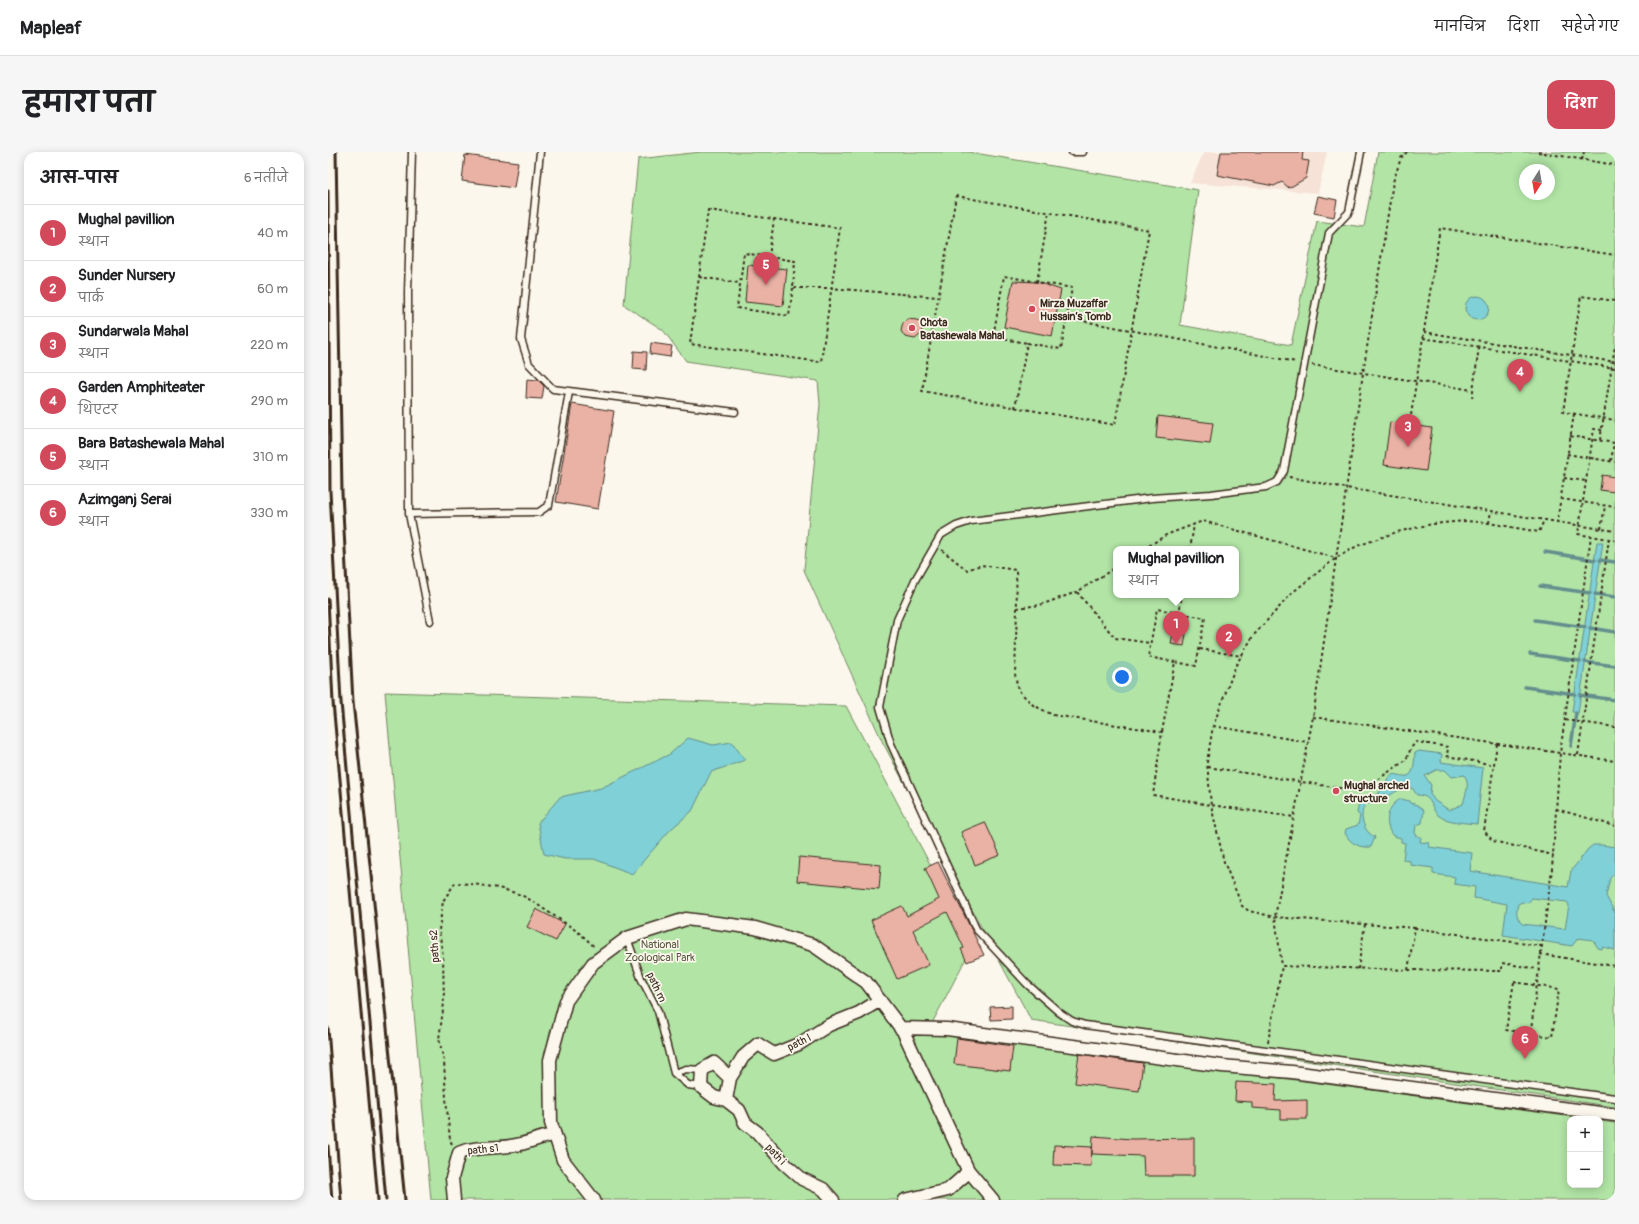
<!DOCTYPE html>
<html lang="hi">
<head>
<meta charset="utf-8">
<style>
  :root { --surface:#fff; --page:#f6f6f6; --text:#202124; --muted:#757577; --line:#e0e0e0; --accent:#d1495b }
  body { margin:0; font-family:Pangolin,"Playpen Sans Deva",sans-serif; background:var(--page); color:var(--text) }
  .controls { position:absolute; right:12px; bottom:12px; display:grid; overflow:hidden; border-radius:8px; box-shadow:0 2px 10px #0003 }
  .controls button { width:36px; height:36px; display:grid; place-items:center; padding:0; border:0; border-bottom:1px solid var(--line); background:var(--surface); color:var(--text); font:20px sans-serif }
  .compass { position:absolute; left:1191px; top:12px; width:36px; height:36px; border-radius:50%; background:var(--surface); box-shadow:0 2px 10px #0003; rotate:191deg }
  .you { position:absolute; left:794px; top:525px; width:14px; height:14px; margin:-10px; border:3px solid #fff; border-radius:50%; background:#1a73e8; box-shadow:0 0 0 6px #1a73e833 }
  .badge { display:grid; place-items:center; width:26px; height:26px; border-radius:50%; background:var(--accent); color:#fff; font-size:13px; font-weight:700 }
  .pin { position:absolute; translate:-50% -33px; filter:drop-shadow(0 1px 2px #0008) }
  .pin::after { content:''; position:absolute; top:21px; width:14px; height:12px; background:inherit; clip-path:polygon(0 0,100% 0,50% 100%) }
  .popup { position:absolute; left:785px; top:394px; width:126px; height:52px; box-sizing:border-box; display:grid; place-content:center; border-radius:8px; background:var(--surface); filter:drop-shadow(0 1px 3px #0005); font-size:13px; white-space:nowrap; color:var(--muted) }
  .popup b { font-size:15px; color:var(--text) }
  .popup::after { content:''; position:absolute; left:50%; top:100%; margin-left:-8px; border:8px solid transparent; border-top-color:var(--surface) }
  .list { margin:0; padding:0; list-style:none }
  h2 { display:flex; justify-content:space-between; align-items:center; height:52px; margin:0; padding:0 16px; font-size:17px }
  h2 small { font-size:13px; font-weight:400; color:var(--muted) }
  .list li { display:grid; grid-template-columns:26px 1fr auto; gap:12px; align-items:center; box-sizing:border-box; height:56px; padding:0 16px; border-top:1px solid var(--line) }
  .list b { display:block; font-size:15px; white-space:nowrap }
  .list p { margin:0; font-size:13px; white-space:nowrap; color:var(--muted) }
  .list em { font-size:13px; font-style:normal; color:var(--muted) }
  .map { position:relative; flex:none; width:1287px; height:1048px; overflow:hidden; border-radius:12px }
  header { display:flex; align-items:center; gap:24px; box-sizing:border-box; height:56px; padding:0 20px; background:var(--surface); border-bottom:1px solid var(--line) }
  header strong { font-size:19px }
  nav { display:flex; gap:22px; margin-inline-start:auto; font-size:14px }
  .intro { display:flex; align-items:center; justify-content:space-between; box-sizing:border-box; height:96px; padding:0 24px }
  h1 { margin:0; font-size:28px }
  .button { padding:10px 18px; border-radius:12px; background:var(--accent); color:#fff; font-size:14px; font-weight:700 }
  main { display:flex; gap:24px; padding:0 24px }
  aside { flex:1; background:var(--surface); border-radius:12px; box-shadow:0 2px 10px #0003 }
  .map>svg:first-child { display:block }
</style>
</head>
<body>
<header>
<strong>Mapleaf</strong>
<nav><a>मानचित्र</a><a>दिशा</a><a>सहेजे गए</a></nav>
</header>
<div class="intro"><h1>हमारा पता</h1><a class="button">दिशा</a></div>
<main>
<aside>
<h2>आस-पास<small>6 नतीजे</small></h2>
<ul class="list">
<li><span class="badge">1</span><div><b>Mughal pavillion</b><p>स्थान</p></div><em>40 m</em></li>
<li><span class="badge">2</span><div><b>Sunder Nursery</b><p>पार्क</p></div><em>60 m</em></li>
<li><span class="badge">3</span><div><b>Sundarwala Mahal</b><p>स्थान</p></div><em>220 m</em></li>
<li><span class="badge">4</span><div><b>Garden Amphiteater</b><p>थिएटर</p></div><em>290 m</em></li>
<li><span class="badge">5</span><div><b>Bara Batashewala Mahal</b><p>स्थान</p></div><em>310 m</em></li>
<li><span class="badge">6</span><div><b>Azimganj Serai</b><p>स्थान</p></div><em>330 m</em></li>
</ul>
</aside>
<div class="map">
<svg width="1287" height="1048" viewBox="0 0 1287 1048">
  <rect width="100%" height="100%" fill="#fbf7ec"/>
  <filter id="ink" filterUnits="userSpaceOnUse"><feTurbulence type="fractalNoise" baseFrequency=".025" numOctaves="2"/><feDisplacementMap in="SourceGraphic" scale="8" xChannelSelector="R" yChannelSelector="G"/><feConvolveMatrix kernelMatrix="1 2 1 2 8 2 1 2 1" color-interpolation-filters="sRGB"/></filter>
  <g filter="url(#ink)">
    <path fill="#f6e2d7" d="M 876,0 L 999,0 L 990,41 L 862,31 Z"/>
    <path fill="#b1e4a5" stroke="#768762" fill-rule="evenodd" d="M 373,0 L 640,0 L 870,38 L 852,173 L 963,193 L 989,69 L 1036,75 L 1050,0 L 1287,0 L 1287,955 L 703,868 L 555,591 L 476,418 L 492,252 L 490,229 L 358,209 L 335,178 L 296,153 L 310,7 ZM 1197,18 L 1221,18 L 1221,42 L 1197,42 ZM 788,397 L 908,397 L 908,443 L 788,443 Z
      M 57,540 L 518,554 L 645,793 L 600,879 L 1260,967 L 1242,967 L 1242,1033 L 1272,1033 L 1272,969 L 1287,971 L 1287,1048 L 103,1048 Z"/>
    <path fill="#7fd0d7" stroke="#648e8d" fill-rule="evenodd" d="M1137 156a12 12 0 1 1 24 0a12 12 0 1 1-24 0Z
      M 1269,390 L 1275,390 L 1250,561 L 1244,560 Z
      M 360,586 L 385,593 L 404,590 L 417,608 L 383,620 L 364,659 L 342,678 L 304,722 L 266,707 L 237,707 L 216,702 L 210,671 L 232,645 L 273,636 L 342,602 Z
      M 1091,599 L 1114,602 L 1113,610 L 1155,616 L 1149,672 C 1139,671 1119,670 1111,664 C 1101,657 1107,644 1089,643 L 1084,636 C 1075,635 1068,639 1061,644 L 1057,642 L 1044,648 L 1043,652 L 1038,651 C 1030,662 1035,680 1047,685 L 1043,695 C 1032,696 1022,692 1017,681 L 1018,677 L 1030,673 L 1032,664 L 1029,661 L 1031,651 L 1051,641 L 1063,623 C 1069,621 1074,625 1079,624 C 1087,623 1086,607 1087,601 ZM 1108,618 L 1117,618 L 1124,625 L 1136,623 C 1143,631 1137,643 1135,652 L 1121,658 L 1107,649 L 1102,642 L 1103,633 L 1097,624 Z
      M 1073,647 L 1082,649 L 1083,651 L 1089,653 L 1096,658 L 1094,671 L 1088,673 L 1087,681 L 1089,684 L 1093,685 L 1092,690 L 1102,691 L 1101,695 L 1144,701 L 1142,719 L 1240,735 L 1243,719 L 1260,697 L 1265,693 L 1274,693 L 1287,695 L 1287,721 L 1282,726 L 1278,744 L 1287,761 L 1287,798 L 1275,795 L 1274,797 L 1270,796 L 1265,788 L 1250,786 L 1244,794 L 1175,783 L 1179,752 L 1146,746 L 1147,735 L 1126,732 L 1127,725 L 1105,722 L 1105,716 L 1082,713 L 1082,709 L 1075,708 L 1077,691 L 1073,690 L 1073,686 L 1065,684 C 1055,672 1059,653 1073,647 ZM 1204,746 L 1239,750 L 1241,753 L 1237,777 L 1194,772 C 1188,765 1188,761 1190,752 L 1194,750 L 1200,751 Z"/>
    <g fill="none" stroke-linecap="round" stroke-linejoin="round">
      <path stroke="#648e8d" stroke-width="3.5" d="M 1217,400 L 1267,408
        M 1272,408 L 1287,410
        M 1212,434 L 1262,441
        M 1267,442 L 1287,445
        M 1207,468 L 1257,475
        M 1262,476 L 1287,480
        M 1202,502 L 1252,509
        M 1257,510 L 1287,514
        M 1197,535 L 1247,542
        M 1252,543 L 1287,548
        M 1243,594 L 1248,561"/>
    </g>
    <path fill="#eab1a5" stroke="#3b2a1e" d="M 893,0 L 975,0 L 974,8 L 981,9 L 978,26 L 961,36 L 954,30 L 946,34 L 889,23 Z
      M 137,3 L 190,10 L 186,36 L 134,29 Z
      M 990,44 L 1009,48 L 1006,65 L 986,61 Z
      M 420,113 L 459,117 L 455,154 L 417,150 Z
      M 685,129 L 709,130 L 733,138 L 724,184 L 676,175 Z
      M 580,167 L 589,168 L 595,173 L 593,182 L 587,187 L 577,185 L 573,179 L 575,171 Z
      M 323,191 L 344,194 L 342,205 L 322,202 Z
      M 306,199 L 319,200 L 318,218 L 305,217 Z
      M 199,227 L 210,228 L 216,234 L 214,247 L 198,246 Z
      M 244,252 L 286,259 L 270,357 L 228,350 Z
      M 830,264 L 885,271 L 882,292 L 828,286 Z
      M 1062,270 L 1104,276 L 1098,319 L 1056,313 Z
      M 1274,323 L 1287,325 L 1286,340 L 1272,338 Z
      M 845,480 L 858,482 L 856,494 L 843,492 Z
      M 657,670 L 672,703 L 647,713 L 633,680 Z
      M 471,705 L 553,713 L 551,737 L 469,729 Z
      M 610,710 L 656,803 L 639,810 L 633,797 L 636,796 L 619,760 L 585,778 L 601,813 L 569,827 L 543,768 L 574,754 L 579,764 L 611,747 L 597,716 Z
      M 208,757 L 237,772 L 228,789 L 199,775 Z
      M 684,854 L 684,867 L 663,868 L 662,855 Z
      M 629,886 L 685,894 L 682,919 L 626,912 Z
      M 751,902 L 815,911 L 811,939 L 747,931 Z
      M 908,930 L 948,932 L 947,949 L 979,948 L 979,967 L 953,967 L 953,958 L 924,956 L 924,950 L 907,949 Z
      M 765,984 L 804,987 L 866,986 L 866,1024 L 816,1024 L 815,1004 L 764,1002 Z
      M 726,993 L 764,995 L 763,1014 L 725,1013 Z"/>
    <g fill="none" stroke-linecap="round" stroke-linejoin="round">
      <g stroke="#3b2a1e" stroke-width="9">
        <path id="lane" d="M 84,0 L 80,141 L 81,362 L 102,469
          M 212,0 L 193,187 L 201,212 L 225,237 L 407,260
          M 744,0 L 755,0
          M 1033,0 L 1021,60 L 1001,81 L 956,319 L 949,330 L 938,335 L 883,342 L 824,346 L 643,369 L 628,374 L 613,383 L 587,428 L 569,468 L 552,555 L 563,592 L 648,777 L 699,832 L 732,861 L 744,869 L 757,873 L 1287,946
          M 81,362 L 211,360 L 221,353 L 241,240
          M 299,786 L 313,826 L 330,859 L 346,921 L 360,933 L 373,935
          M 346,921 L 358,917 L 374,918"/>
      </g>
      <g stroke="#3b2a1e" stroke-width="15">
        <path id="street" d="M 572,876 L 619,877 L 894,914 L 964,920 L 1287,963
          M 402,926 L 415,905 L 430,892 L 446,902 L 471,892 L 501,873 L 531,861 L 552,848
          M 398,948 L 402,926 L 386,911 L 374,918 L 373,935 L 386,945 L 398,948 L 411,958 L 417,971 L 429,980 L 457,1012 L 474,1027 L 495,1037 L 505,1048
          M 126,1048 L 124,1026 L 131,1001 C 146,994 170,997 188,993 C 201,991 213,984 227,983
          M 266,1048 L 235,1008 L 223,971 L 222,908 L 238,849 L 265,811 L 299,786 L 358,767 L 427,776 L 485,793 L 538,830 L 575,879 L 640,1018 L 665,1048
          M 577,1048 L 620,1038 L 636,1024 L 640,1018"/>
      </g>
      <path stroke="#3b2a1e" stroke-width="2" stroke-dasharray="3 3" stroke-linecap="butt" d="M 1079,0 L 1073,6 L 1065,30 L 1035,221 L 985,565 L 947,765 L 954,814 L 1080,818 L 1174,819 L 1174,811 L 1210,817
        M 1210,0 L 1287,13
        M 1254,8 L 1256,0
        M 628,44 L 821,78 L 787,273 L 594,239 Z
        M 380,58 L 512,76 L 493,210 L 362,192 Z
        M 441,105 L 446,67
        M 371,125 L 412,131
        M 709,130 L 721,60
        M 465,136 L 461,164 L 409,156 L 416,101 L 467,109 L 465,136 L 503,136 L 610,145
        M 1287,149 L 1253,144 L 1235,260 L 1287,268
        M 739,166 L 968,210
        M 1096,180 L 1287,210
        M 1095,186 L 1287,216
        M 984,213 L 1145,238
        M 1144,246 L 1151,195
        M 687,256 L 699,191 L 733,197 L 744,136 L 676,124 L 665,185 L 699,191
        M 1246,262 L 1229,370 L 1287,379
        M 1083,263 L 1112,76 L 1287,103
        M 1274,278 L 1266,277 L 1250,382 L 1287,388
        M 1242,284 L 1287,291
        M 1272,288 L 1287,194
        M 1239,302 L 1287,310
        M 1283,309 L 1286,291
        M 961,325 L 1018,336 L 1163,359
        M 1236,326 L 1258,329
        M 1233,347 L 1287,355
        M 1161,371 L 1163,359 L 1229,370
        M 1273,377 L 1277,354
        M 816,397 L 838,383 L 875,369 L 1008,406
        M 862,397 L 866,373
        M 614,398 L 639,418 L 653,413 L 688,418 L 689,456 L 687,522 L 690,538 L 705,553 L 725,563 L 834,580 L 825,643 L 883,653 L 966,665
        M 749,440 L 787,486 L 822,491
        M 689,456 L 712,453 L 749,440 L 788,415
        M 851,462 L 854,443
        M 872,497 L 914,504
        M 985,565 L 1287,609
        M 1237,568 L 1287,575
        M 885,574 L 980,590
        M 834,580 L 847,510 L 868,514 L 877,466 L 829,457 L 820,505 L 847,510
        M 1169,592 L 1156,679 L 1165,689 L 1225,703
        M 1250,603 L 1281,387
        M 880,615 L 1024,638 L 1049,628 L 1078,608 L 1083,596 L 1088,590 L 1120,595 L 1119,604 L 1166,613
        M 1228,657 L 1287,674
        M 1087,776 L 947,765 L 921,759 L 914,754 L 896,710 L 883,653 L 879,610 L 885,574 L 908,513 L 925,484 L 965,440 L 1008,406 L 1029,394 L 1069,380 L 1104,372 L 1138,369 L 1161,371 L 1211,380 L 1216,368
        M 1212,802 L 1287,814
        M 1030,817 L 1037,772
        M 1080,818 L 1087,776 L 1213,794
        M 1186,830 L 1231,837 L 1224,885 L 1178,878 Z
        M 1202,885 L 1224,717 L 1232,601 L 1263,384
        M 940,890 L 954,814
        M 124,992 L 122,988 L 118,946 L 116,909 L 111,887 L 116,851 L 115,804 L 111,778 L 115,749 L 127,731 C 151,732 175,735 197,745 C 208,751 218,759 228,765 C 243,775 256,783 267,796"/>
      <use href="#lane" stroke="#fbf7ec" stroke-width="6"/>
      <use href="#street" stroke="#fbf7ec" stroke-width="12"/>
      <path stroke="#3b2a1e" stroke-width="3" d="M 8,0 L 14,340 L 25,550 L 77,1048
        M 0,39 L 2,339 L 13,550 L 58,1048
        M 0,447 L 5,550 L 50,1048
        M 0,876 L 13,1048
        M 0,994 L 4,1048"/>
    </g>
  </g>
  <g fill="#d1495b" stroke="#fbf7ec" stroke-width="1.5">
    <circle cx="704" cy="157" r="4"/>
    <circle cx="584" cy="176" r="4"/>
    <circle cx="1008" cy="639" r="4"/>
  </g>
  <g text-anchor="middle" stroke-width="3.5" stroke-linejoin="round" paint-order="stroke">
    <g font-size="11" font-weight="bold" fill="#3b2a1e" stroke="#fbf7ec" text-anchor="start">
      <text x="712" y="155">Mirza Muzaffar<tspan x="712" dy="13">Hussain’s Tomb</tspan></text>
      <text x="592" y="174">Chota<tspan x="592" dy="13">Batashewala Mahal</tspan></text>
      <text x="1016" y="637">Mughal arched<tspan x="1016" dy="13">structure</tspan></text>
    </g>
    <g font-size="11" fill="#585840" stroke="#fbf7ec">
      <text x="332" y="796">National<tspan x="332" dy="13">Zoological Park</tspan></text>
    </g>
    <g font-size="11" fill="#3b2a1e" stroke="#fbf7ec">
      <text transform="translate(106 794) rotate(-94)" y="4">path s2</text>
      <text transform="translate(329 835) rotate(64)" y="4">path m</text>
      <text transform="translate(471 890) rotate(-27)" y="4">path l</text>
      <text transform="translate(155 997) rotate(-6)" y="4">path s1</text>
      <text transform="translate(448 1002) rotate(47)" y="4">path i</text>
    </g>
  </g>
</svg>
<div class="controls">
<button>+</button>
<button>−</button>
</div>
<svg class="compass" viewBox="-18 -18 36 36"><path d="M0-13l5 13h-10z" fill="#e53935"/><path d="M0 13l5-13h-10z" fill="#757577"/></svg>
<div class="you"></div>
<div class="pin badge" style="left:848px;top:492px">1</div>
<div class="popup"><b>Mughal pavillion</b>स्थान</div>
<div class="pin badge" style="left:901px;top:505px">2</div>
<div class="pin badge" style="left:1080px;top:295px">3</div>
<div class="pin badge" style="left:1192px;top:240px">4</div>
<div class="pin badge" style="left:438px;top:133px">5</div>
<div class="pin badge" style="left:1197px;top:907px">6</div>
</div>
</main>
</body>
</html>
